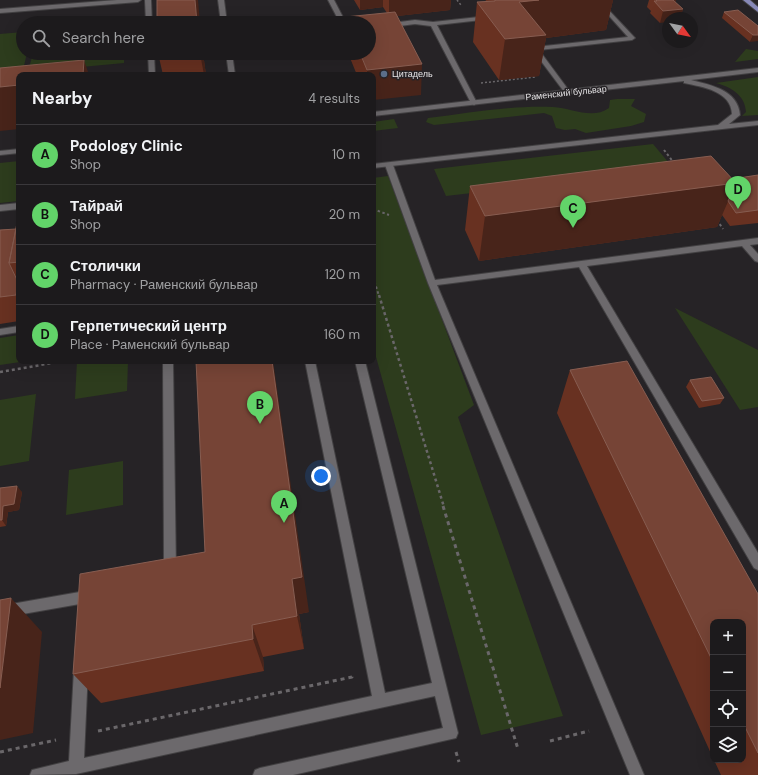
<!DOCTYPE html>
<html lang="en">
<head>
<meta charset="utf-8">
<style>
  :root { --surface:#1c1a1c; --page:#252325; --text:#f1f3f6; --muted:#a0a1a3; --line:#3a383b; --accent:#62d469 }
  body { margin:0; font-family:"DM Sans",sans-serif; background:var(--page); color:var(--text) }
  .controls { position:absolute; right:12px; bottom:12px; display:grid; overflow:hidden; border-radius:8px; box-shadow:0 4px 16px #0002 }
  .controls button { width:36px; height:36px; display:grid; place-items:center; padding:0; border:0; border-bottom:1px solid var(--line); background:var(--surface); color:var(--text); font:20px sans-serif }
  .compass { position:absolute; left:662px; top:12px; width:36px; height:36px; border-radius:50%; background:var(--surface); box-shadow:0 4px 16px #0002; rotate:123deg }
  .you { position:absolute; left:321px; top:476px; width:14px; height:14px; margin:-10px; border:3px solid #fff; border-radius:50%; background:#1a73e8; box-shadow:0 0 0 6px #1a73e833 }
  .badge { display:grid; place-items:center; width:26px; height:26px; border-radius:50%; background:var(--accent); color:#111; font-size:13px; font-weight:700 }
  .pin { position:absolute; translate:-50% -33px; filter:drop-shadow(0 1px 2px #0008) }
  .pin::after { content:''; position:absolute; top:21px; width:14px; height:12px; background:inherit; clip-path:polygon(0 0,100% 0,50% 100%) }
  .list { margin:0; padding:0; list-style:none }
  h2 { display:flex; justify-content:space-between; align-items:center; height:52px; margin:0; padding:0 16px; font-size:17px }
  h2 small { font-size:13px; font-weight:400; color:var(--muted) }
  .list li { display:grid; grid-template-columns:26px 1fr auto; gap:12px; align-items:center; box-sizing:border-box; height:60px; padding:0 16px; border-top:1px solid var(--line) }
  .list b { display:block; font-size:15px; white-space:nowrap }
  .list p { margin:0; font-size:13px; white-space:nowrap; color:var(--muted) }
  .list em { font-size:13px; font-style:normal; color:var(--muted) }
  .icon { flex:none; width:22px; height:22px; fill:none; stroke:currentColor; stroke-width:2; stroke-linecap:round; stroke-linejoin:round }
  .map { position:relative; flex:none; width:758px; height:775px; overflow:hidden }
  .search { position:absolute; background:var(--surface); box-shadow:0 4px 16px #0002; left:16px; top:16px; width:360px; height:44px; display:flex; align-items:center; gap:10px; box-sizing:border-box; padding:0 14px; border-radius:22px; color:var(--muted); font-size:15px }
  .panel { position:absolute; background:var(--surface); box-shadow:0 4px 16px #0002; left:16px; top:72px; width:360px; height:292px; border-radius:8px }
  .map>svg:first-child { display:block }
</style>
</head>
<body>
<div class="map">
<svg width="758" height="775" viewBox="0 0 758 775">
  <rect width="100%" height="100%" fill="#262326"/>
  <path fill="#2d3c1d" d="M 23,32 L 23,53 L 27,53 L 22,74 L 0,76 L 0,34 Z
    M 746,49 L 758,51 L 758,59 L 735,62 Z
    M 33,53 L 124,53 L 124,63 L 28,72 Z
    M 758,77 L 758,115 L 742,116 L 746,112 C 745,95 731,87 716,83 Z
    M 617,99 L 635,99 L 631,106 L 646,114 L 644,122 L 631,126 L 586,133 L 575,129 L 565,130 L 556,128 L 552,116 L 544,113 L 434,125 L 426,122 L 428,118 C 469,113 512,105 553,107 C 572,108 592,120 609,108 L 610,100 Z
    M 394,119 L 398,128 L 373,131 L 373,122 Z
    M 653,144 L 674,169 L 446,196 L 434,169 Z
    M 19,161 L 19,201 L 0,203 L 0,163 Z
    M 388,176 L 474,405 L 458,417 L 563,716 L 481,735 L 373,346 L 373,178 Z
    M 675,308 L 758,350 L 758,407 L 740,410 Z
    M 19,335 L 19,361 L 27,361 L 0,365 L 0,338 Z
    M 77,361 L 128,361 L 127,391 L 75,399 Z
    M 36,394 L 29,461 L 0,466 L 0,400 Z
    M 123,461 L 123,505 L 66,515 L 69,470 Z"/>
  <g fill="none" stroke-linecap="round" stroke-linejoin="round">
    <g stroke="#424042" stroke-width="2">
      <path id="service" d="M 117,0 L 141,0 L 138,2 L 0,13 L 0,9 Z
        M 145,0 L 151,0 L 152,23 L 146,23 Z
        M 218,0 L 224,0 L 227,23 L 221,23 Z
        M 328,0 L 334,0 L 346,23 L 340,23 Z
        M 603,4 L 635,38 L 632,40 L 539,50 L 570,92 L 565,93 L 532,49 L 535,47 L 628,37 L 602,8 L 599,8 L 599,6 Z
        M 488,16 L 491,18 L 490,19 L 437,25 L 477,103 L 474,105 L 471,103 L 431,26 L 415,24 L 369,30 L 369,26 L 415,20 L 433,22 Z
        M 148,53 L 154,53 L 155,75 L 149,75 Z
        M 226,53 L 232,53 L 235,75 L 229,75 Z
        M 386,163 L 389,163 L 393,165 L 435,280 L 758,238 L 758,244 L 750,245 L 758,254 L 758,262 L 755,261 L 742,246 L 587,266 L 758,553 L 758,570 L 754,568 L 579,267 L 437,285 L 644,775 L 630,775 L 428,283 L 385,165 Z
        M 19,326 L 19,332 L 0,335 L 0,329 Z
        M 163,361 L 173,361 L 176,571 L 174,575 L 170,577 L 166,575 L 164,571 Z
        M 305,361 L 315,361 L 385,693 L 432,683 L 355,361 L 365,361 L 458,733 L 456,738 L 293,775 L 253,775 L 255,770 L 260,768 L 443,728 L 435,696 L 76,774 L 30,775 L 32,770 L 69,761 L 74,669 L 76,664 L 81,662 L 86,664 L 88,669 L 84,758 L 372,696 Z
        M 91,590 L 95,592 L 97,596 L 95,600 L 91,602 L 0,618 L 0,606 Z"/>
    </g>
    <g stroke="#424042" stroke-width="2">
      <path id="tertiary" d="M 758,68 L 758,72 L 691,80 C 711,85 738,90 740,115 L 729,124 L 758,121 L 758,125 L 373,168 L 373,164 L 718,125 L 732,114 C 731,91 703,87 684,83 L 684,81 L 373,116 L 373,112 Z
        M 19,149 L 19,153 L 0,155 L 0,151 Z
        M 19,203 L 19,209 L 0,211 L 0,205 Z"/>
    </g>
    <g stroke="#424042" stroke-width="2">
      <path id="primary" d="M 743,0 L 750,0 L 758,7 L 758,12 Z"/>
    </g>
    <path stroke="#6a676a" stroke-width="1.5" stroke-dasharray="2 2" stroke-linecap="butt" d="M 457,0 L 461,5
      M 481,83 L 536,77"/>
    <path stroke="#6a676a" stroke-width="2" stroke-dasharray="2.5 2.5" stroke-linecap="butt" d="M 664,150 L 674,163
      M 373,209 L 389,215
      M 717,220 L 723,229
      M 373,277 L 379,296"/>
    <path stroke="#6a676a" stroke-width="2.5" stroke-dasharray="3 3" stroke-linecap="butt" d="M 379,295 L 444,507
      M 0,372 L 64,361"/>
    <path stroke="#6a676a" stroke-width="3" stroke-dasharray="4 4" stroke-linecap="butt" d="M 443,506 L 518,749
      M 98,731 L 352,677 L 352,674
      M 550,741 L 589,731
      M 0,752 L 56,740
      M 456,752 L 459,762"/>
    <use href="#service" fill="#6c696c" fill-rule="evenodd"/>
    <use href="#tertiary" fill="#6c696c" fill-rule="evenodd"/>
    <use href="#primary" fill="#8889b8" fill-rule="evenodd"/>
  </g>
  <path fill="#683121" d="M 354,0 L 451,0 L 450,10 L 397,16 L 421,95 L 373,75 L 357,75 L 348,53 L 369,53 L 369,23 L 345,23 L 345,17 L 387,13 L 383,7 L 360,10 Z
    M 486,0 L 613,0 L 606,30 L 546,38 L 539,76 L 499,80 L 473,42 L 477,2 L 485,2 Z
    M 649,0 L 676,0 L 675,2 L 683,9 L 680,18 L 668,18 L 660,23 L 650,13 L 651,11 L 647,7 Z
    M 724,12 L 758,26 L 750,42 L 722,18 Z
    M 158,53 L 203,53 L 206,75 L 163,75 Z
    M 758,175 L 758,223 L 730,226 L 722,215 L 717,227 L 479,261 L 465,230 L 470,186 L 732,179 Z
    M 19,218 L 19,321 L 0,324 L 0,230 L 16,229 Z
    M 570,370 L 758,594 L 758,775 L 721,775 L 714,760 L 743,760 L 743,622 L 713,622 L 713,758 L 557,413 Z
    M 690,380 L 724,398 L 720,404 L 699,408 L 686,387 Z
    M 0,488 L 22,492 L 19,510 L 8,512 L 6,526 L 0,527 Z
    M 205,552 L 309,612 L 299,614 L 304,649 L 263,657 L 264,671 L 101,703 L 73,674 Z"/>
  <path fill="#48241a" d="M 195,0 L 198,0 L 200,23 L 197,23 Z
    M 360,0 L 383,0 L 383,7 L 360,10 Z
    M 389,0 L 451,0 L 450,10 L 389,17 Z
    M 539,0 L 613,0 L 606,30 L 546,38 L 539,76 L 499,80 L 505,39 L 519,2 Z
    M 672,0 L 676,0 L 673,10 L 683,9 L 680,18 L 668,18 L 668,22 L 660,23 L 663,11 Z
    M 753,35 L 758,35 L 758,41 L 750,42 Z
    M 200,53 L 203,53 L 206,75 L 204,75 Z
    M 84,60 L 89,75 L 83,75 Z
    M 422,64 L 421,95 L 373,100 L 373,75 L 367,75 L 367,70 Z
    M 19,85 L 19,129 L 0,131 L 0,87 Z
    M 736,183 L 717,227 L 479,261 L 485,216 Z
    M 18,282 L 19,283 L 19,301 L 16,295 Z
    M 272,361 L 273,361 L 309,612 L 299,614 L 304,649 L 297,616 L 292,579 Z
    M 17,486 L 22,492 L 19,510 L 8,512 L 6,526 L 2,520 L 3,506 Z
    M 11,598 L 42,632 L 33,733 L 0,740 L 0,688 Z
    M 252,625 L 263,657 L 264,671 L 253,639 Z"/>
  <path fill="#764436" stroke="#875d51" d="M 157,0 L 195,0 L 197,23 L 157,23 Z
    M 495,0 L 539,0 L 519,2 L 546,35 L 505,39 L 477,2 L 495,1 Z
    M 656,0 L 673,0 L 683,9 L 663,11 L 654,1 L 657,1 Z
    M 738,10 L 758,26 L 758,35 L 753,35 L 724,12 Z
    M 395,12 L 422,64 L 367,70 L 360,53 L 369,53 L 369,23 L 347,23 L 345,17 Z
    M 84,60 L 83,75 L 19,75 L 19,85 L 0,87 L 0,68 Z
    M 711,156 L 736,183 L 485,216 L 470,186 Z
    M 758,175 L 758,210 L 736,213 L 728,201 L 736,183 L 732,179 Z
    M 18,218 L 19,218 L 19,262 L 9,263 Z
    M 16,229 L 9,263 L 18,282 L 16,295 L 0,297 L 0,230 Z
    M 196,361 L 272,361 L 302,577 L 292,579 L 297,616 L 252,625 L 253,639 L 73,674 L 80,574 L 205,552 Z
    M 627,361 L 758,594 L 758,753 L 743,723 L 743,622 L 713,622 L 713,662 L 570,370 Z
    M 711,377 L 724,398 L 702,401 L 690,380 Z
    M 17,486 L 14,504 L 3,506 L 2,520 L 0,520 L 0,488 Z
    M 11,598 L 0,688 L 0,600 Z"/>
  <circle fill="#5c6f8a" stroke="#262326" stroke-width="1.5" cx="384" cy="74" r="4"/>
  <g text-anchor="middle" stroke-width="3" stroke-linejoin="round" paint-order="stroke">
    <g font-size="9" fill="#e5e3e5" stroke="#262326" text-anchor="start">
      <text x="392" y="77">Цитадель</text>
    </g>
    <g font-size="9" fill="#e5e3e5" stroke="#262326">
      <text transform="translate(566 93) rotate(-6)" y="3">Раменский бульвар</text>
    </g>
  </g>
</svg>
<div class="controls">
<button>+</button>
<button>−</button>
<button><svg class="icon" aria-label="locate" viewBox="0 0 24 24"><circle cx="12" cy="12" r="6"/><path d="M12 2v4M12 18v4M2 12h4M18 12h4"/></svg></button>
<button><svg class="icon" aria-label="layers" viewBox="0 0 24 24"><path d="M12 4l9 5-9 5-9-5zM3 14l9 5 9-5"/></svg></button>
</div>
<svg class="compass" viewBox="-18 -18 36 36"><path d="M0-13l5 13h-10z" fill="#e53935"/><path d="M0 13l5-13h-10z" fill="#a0a1a3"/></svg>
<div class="you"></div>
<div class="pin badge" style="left:284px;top:523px">A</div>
<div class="pin badge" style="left:260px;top:424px">B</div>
<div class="pin badge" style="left:573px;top:228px">C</div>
<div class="pin badge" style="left:738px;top:209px">D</div>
<div class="search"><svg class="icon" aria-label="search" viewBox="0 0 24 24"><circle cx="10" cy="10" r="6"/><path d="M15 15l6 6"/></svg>Search here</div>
<section class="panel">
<h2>Nearby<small>4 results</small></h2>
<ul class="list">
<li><span class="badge">A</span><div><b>Podology Clinic</b><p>Shop</p></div><em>10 m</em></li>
<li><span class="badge">B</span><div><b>Тайрай</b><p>Shop</p></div><em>20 m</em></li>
<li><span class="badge">C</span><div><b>Столички</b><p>Pharmacy · Раменский бульвар</p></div><em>120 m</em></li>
<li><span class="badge">D</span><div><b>Герпетический центр</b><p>Place · Раменский бульвар</p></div><em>160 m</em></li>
</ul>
</section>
</div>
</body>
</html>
